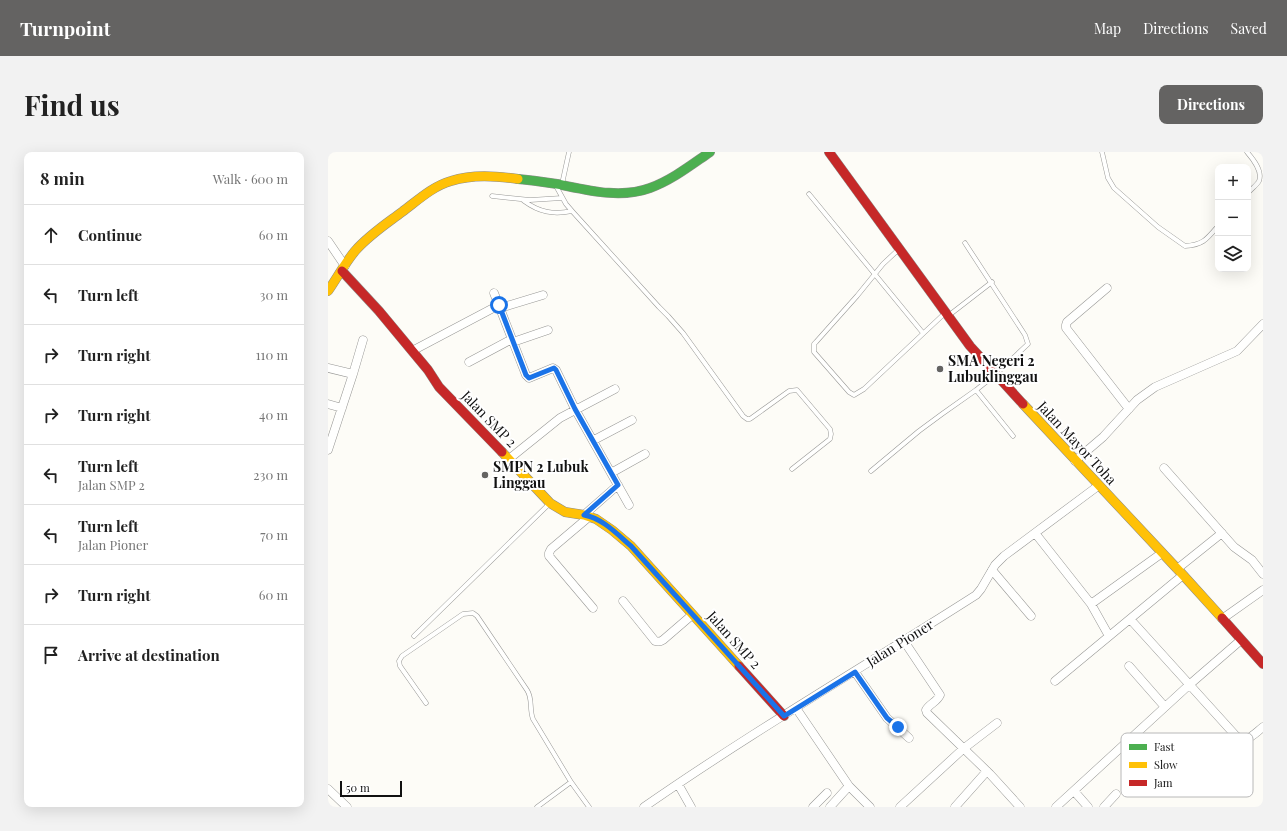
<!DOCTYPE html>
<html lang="en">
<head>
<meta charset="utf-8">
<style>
  :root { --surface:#fff; --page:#f2f2f2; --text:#222; --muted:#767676; --line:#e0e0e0; --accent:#646362 }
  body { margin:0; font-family:"Playfair Display",serif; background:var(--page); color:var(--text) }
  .controls { position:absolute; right:12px; top:12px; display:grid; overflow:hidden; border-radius:8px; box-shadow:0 4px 16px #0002 }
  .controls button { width:36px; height:36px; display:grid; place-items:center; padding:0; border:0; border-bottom:1px solid var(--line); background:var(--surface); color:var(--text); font:20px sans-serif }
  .scale { position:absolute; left:12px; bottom:10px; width:62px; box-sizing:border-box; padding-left:4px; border:2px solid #111; border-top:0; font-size:11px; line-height:14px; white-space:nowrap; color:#111; -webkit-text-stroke:3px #fff; paint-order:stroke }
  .stop { position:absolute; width:12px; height:12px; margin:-9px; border:3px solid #1a73e8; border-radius:50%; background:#fff }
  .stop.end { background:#1a73e8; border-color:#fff; box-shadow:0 1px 4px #0008 }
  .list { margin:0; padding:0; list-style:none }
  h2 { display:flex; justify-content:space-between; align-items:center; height:52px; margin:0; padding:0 16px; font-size:17px }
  h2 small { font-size:13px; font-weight:400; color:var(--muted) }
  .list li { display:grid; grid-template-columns:26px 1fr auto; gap:12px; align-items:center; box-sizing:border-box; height:60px; padding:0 16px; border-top:1px solid var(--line) }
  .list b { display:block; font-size:15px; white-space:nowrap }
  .list p { margin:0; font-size:13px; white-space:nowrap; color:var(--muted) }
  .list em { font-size:13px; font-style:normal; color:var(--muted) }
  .icon { flex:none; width:22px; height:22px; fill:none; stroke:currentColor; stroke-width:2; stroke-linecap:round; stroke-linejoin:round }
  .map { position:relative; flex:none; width:935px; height:655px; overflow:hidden; border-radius:8px }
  header { display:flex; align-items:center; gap:24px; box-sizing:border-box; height:56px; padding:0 20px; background:var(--accent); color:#fff }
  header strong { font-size:19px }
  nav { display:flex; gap:22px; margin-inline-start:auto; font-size:14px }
  .intro { display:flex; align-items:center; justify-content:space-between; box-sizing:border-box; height:96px; padding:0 24px }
  h1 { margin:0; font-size:28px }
  .button { padding:10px 18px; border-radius:8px; background:var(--accent); color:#fff; font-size:14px; font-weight:700 }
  main { display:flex; gap:24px; padding:0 24px }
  aside { flex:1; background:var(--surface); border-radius:8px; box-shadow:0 4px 16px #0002 }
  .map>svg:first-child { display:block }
</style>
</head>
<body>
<header>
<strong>Turnpoint</strong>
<nav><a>Map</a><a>Directions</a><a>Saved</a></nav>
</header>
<div class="intro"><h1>Find us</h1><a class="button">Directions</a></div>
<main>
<aside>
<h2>8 min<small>Walk · 600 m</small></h2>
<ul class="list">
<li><svg class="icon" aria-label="ahead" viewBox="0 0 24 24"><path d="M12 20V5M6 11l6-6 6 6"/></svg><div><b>Continue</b></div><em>60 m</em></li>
<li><svg class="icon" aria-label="left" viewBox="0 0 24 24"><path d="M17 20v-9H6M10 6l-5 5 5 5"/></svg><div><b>Turn left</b></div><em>30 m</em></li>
<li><svg class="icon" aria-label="right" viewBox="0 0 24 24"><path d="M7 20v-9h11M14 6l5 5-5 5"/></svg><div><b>Turn right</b></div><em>110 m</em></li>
<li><svg class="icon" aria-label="right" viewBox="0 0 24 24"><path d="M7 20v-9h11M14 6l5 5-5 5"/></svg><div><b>Turn right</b></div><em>40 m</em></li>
<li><svg class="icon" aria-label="left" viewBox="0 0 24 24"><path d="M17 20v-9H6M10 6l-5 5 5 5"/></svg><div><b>Turn left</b><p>Jalan SMP 2</p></div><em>230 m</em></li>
<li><svg class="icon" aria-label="left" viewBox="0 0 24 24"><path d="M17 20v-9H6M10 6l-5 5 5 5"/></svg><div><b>Turn left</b><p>Jalan Pioner</p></div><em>70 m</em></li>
<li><svg class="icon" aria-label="right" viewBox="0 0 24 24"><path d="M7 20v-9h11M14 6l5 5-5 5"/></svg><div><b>Turn right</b></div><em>60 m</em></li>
<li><svg class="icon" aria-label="arrive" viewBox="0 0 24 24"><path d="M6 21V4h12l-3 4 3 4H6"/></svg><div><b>Arrive at destination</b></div></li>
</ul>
</aside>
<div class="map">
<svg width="935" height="655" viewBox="0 0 935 655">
  <rect width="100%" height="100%" fill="#fdfcf7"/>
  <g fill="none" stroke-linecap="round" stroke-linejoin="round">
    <g stroke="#979795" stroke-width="5">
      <path id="lane" d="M 774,0 L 780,26 L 786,36 L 830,75 L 857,94 C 875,93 879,87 890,74
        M 919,0 C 925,7 935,19 931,29 C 929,33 923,37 920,41
        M 234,32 L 241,0
        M 228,34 L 238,52 L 244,59 L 331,155 L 340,164 L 355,181 L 415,264 L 419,267 L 422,267 L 461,239 L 469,238 L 502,277 L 503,282 L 502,287 L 464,317
        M 481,42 L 595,181
        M 164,44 L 202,48 L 234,46
        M 196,49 C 211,60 225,63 244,59
        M 570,98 L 555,112 L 529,144 L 488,190 L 486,192 L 486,200 L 521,240 L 526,243 L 536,237 L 616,162
        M 620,164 L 664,130
        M 648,238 L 685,284
        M 543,319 L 591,279 L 614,262 L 648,238 L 667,223 L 700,192 L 697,183 L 637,91
        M 86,484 L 220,353
        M 98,551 L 72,514 L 71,509 L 74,504 L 135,462 L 145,461 L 149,464 L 199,538 C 205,547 201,557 205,567 L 243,630 L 209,655
        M 243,630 L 261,655"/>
    </g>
    <g stroke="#979795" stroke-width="9">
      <path id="street" d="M 0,89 L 17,114
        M 779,136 L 739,170 L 738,173 L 738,176 L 801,257
        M 166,141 L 198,223 L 201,226 L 225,216 L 228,218 L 247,257 L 301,353
        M 172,156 L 215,143
        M 185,190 L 220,178
        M 84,199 L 171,153
        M 141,210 L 184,187
        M 0,216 L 25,222
        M 0,252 L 14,256
        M 266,288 L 304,268
        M 0,298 L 25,222 L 35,188
        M 181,307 L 232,266 L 287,237
        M 747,309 L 775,285 L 809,248 L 827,235 L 909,199 L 935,172
        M 836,316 L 906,395 L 924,408 L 935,422
        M 283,321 L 317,302
        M 256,363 L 290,333
        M 262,364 L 223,397 L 221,401 L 221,404 L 265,456
        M 707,381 L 763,452 L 781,484
        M 849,417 L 894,381
        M 664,418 L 703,464
        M 295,449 L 327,489 C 330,490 332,490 335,488 L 364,463
        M 763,452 L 834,401
        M 802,467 L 908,584 C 919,592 926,582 935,575
        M 894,467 L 935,438
        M 576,489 L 612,543 C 609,550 601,552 598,558 L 599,561 L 662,622 L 692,655
        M 801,514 L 837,555
        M 527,520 L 559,566 L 581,586
        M 727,529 L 855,423
        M 468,556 L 521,634 L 542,655
        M 350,632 L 363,655
        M 0,637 L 19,655
        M 746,639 L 760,655
        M 316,655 C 424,580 537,514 648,443 L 653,437 L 667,413 L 676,404 L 770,334
        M 485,655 L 499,641
        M 502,655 L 521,634
        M 572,655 L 635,597 L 669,571
        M 627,655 L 659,619
        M 728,655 L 861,533 L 913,488
        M 776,655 L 788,642"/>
    </g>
    <g stroke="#8e8d8b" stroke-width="10">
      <path id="fast" d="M 190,27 C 203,28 216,30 229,32 C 259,38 292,47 322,36 C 344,28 363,13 382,0"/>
    </g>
    <g stroke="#8e8d8b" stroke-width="10">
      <path id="slow" d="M 0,139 C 9,126 17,111 27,99 C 41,83 58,72 74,60 C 90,48 105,34 123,29 C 145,22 168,24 190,27
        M 695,252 L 855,423 L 894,466
        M 174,300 L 222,351 L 237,360 L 256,363 L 268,367 L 284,378 L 303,394 L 411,514"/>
    </g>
    <g stroke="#8e8d8b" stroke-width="10">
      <path id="jam" d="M 501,0 L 642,194 L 695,252
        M 14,119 L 51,159 L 100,218 L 111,235 L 174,300
        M 894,466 L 935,512
        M 411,514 L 456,564"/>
    </g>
    <use href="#lane" stroke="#fffffe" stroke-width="4"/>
    <use href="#street" stroke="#fffffe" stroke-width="8"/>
    <use href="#fast" stroke="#4caf50" stroke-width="9"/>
    <use href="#slow" stroke="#ffc107" stroke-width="9"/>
    <use href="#jam" stroke="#c62828" stroke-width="9"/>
  </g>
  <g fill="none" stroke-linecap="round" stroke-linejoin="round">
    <path stroke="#1a73e8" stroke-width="5" d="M 171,153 L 198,223 L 201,226 L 226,216 L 228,218 L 247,257 L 290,333 L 256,363 C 274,366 289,382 303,394 L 456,564 L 527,520 L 559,566 L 570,575"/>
  </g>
  <g fill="#646362" stroke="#fff" stroke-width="1.5">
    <circle cx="612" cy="217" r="4"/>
    <circle cx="157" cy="323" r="4"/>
  </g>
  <g text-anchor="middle" stroke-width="4" stroke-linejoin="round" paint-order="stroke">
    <g font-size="14" font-weight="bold" fill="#111" stroke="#fff" text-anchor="start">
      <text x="620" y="214">SMA Negeri 2<tspan x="620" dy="16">Lubuklinggau</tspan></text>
      <text x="165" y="320">SMPN 2 Lubuk<tspan x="165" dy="16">Linggau</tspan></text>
    </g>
    <g font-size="14" fill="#111" stroke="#fff">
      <text transform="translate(161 267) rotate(46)" y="5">Jalan SMP 2</text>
      <text transform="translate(749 291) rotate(47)" y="5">Jalan Mayor Toha</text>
      <text transform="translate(406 488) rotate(48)" y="5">Jalan SMP 2</text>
      <text transform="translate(572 491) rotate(-32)" y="5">Jalan Pioner</text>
    </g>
  </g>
  <rect x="793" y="581" width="132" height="64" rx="6" fill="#fff" stroke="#b8b8b8" stroke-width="1"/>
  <rect x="801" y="592" width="18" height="6" fill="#4caf50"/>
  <rect x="801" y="610" width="18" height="6" fill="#ffc107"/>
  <rect x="801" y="628" width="18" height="6" fill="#c62828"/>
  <g font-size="11" fill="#111">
    <text x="826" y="599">Fast</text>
    <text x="826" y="617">Slow</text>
    <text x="826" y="635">Jam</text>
  </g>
</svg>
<div class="controls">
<button>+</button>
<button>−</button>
<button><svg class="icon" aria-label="layers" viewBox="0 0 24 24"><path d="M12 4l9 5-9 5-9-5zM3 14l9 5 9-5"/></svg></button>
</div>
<div class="scale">50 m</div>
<div class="stop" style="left:171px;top:153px"></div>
<div class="stop end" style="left:570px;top:575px"></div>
</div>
</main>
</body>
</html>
